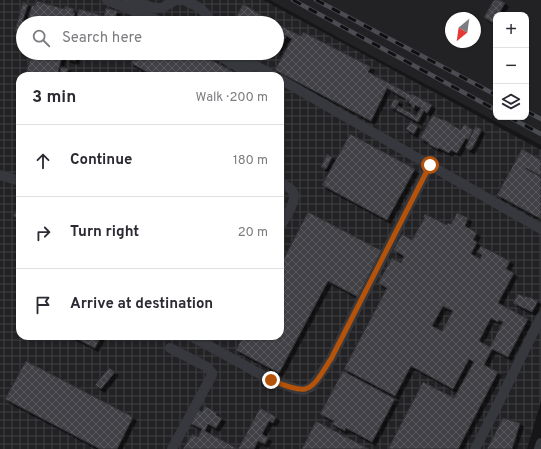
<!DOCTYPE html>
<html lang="en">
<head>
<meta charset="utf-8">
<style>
  :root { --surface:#fff; --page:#f7f7f7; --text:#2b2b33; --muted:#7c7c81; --line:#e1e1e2 }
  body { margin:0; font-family:Overpass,sans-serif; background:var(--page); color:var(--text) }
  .controls { position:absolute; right:12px; top:12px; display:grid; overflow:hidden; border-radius:8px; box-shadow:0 1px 3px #0004 }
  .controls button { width:36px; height:36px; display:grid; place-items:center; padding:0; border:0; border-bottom:1px solid var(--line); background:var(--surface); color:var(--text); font:20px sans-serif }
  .compass { position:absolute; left:445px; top:12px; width:36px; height:36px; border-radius:50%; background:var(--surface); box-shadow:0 1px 3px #0004; rotate:209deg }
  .stop { position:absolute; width:12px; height:12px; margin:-9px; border:3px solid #b45309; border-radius:50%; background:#fff }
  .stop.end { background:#b45309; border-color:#fff; box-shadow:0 1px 4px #0008 }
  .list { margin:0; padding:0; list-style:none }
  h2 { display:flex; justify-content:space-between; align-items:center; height:52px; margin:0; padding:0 16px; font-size:17px }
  h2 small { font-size:13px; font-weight:400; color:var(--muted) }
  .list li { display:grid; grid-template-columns:26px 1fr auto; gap:12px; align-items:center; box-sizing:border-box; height:72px; padding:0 16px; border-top:1px solid var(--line) }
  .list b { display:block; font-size:15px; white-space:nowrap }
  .list em { font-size:13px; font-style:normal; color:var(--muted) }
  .icon { flex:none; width:22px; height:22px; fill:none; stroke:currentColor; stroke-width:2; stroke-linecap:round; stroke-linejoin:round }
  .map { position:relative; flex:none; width:541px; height:449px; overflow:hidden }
  .search { position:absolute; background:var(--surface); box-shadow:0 1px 3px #0004; left:16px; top:16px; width:268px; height:44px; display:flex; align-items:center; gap:10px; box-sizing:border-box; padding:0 14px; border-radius:22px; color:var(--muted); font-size:15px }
  .panel { position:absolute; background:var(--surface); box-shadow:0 1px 3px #0004; left:16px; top:72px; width:268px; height:268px; border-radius:12px }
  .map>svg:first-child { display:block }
</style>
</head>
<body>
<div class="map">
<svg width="541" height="449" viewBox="0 0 541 449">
  <defs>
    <pattern id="industrial-grid" width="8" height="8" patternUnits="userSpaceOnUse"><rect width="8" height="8" fill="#222225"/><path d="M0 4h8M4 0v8" fill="none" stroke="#3f3f43"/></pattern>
    <pattern id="building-cross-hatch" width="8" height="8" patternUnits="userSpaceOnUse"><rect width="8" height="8" fill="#404145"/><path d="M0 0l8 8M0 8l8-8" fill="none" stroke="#595a5e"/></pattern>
    <filter id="shadow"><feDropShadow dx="3.5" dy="3.5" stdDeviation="0" flood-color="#0009"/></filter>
  </defs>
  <rect width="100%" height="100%" fill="#161618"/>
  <path fill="#222225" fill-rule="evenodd" d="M 270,0 L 541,0 L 541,145 L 357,48 ZM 496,15 L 526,15 L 526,117 L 496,117 ZM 451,18 L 475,18 L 475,42 L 451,42 Z"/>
  <path fill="url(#industrial-grid)" fill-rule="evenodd" d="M 0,0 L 263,0 L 541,150 L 541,401 L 527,449 L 0,449 ZM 23,23 L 277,23 L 277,53 L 23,53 ZM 20,76 L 280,76 L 280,336 L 20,336 Z"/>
  <path fill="url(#building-cross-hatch)" stroke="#303034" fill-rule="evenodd" filter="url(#shadow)" d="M 494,0 L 500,0 L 505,3 L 498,15 L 496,15 L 496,19 L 493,23 L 484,17 Z
    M 37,1 L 57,7 L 65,9 L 65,6 L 74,9 L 73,13 L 75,13 L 72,23 L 27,23 L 32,5 L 35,6 Z
    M 23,2 L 28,4 L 22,23 L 23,34 L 15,31 Z
    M 243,4 L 255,11 L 254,11 L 276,23 L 233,23 Z
    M 106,8 L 117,11 L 115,19 L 126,21 L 127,23 L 75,23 L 79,9 L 104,16 Z
    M 277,24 L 301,36 L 303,32 L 371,67 L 368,72 L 411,95 L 412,94 L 432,105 L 428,112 L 427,113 L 425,112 L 425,111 L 424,110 L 418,122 L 396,110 L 398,106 L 416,116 L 421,108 L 415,105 L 414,108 L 411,106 L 412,105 L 409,103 L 409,102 L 408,100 L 407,102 L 405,101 L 406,99 L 387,88 L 371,121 L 275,70 L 292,39 L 279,32 L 279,33 L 286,37 L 277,52 Z
    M 32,53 L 63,53 L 57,76 L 25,76 Z
    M 68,53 L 77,53 L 75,61 L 67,59 Z
    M 130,53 L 198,53 L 241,76 L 154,76 L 131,63 L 135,56 Z
    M 61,67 L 68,68 L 67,74 L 60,73 Z
    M 394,99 L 399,101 L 395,109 L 390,107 Z
    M 433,115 L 442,120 L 443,119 L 452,124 L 452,125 L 461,130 L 464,124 L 473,130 L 468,140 L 466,138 L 457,153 L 451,150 L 449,153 L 439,148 L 438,149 L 428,144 L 429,143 L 420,138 Z
    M 410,122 L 418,126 L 414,134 L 406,129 Z
    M 475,127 L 477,127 L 481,129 L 481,131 L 472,149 L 470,150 L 466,148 L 466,146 Z
    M 350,134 L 415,169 L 387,220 L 322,185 Z
    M 522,149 L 541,160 L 541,176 L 526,168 L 526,169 L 541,177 L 541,219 L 497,195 Z
    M 327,154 L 332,157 L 326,169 L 321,167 Z
    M 20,203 L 20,219 L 13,216 Z
    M 308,212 L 382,251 L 358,297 L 328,281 L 279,373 L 236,350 L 243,336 L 280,336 L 280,266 Z
    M 457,213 L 468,218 L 465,226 L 477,233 L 473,240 L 477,242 L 471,254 L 480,259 L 482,255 L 477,252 L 481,246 L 510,261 L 506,269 L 514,273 L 498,303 L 528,319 L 508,357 L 492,349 L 484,365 L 498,372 L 458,449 L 388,449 L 423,382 L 454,398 L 474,362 L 469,359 L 453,389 L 411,366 L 395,396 L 344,369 L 387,288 L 378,283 L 392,258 L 401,263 L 404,256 L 393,250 L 402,234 L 412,240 L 425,217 L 423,217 L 425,214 L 447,225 L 448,223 L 451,224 ZM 443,306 L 453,311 L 442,331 L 432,326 ZM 491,318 L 498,322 L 499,320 L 503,322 L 490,347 L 479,341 Z
    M 518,294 L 525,297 L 525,296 L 529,298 L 529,297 L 538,301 L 532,312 L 513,303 Z
    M 71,336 L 101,336 L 95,348 Z
    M 26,361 L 133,417 L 117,449 L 100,449 L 5,399 Z
    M 109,368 L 115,372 L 101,389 L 95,385 Z
    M 343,371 L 395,399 L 372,442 L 346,428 L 345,431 L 332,424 L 334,421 L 320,414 Z
    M 205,406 L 217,413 L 216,415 L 222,418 L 216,428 L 208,424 L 205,431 L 238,449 L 260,408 L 276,417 L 273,423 L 269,421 L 262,434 L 268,438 L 265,444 L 258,441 L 254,449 L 183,449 L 192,434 L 198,437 L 202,429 L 190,423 L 197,409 L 202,412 Z
    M 503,418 L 520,423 L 512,449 L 487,449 Z
    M 316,421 L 369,449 L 302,449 Z"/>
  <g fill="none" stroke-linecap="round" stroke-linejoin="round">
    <path stroke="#37383d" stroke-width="10" d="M 107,0 L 164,23
      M 127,0 L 155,8 L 162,8 L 176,0 L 184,0 L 200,8 L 206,14 L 211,23
      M 215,53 L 253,76
      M 233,53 L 274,76
      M 280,79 L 541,229
      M 0,175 L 20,181
      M 280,182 C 284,185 291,188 293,192 C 298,199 284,220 280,227
      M 191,336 L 271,380 L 296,389 L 304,390 L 311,387 L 318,378 L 331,359 L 430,165
      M 170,348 L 207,367 L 212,373 L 212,375 L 172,449
      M 475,449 L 492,416 L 541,317
      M 539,449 L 541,443"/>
    <g stroke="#4a4c52" stroke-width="4.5">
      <path id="rail" d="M 293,0 L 496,110
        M 316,0 L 496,95
        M 526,111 L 541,119
        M 509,117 L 541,134"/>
    </g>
    <use href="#rail" stroke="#111113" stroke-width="3" stroke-dasharray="9" stroke-linecap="butt"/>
  </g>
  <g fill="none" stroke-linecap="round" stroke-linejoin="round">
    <path stroke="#b45309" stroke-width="5" d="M 271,380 C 279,383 296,391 305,389 C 316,387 325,367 331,359 L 430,165"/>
  </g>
</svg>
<div class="controls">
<button>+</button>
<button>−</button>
<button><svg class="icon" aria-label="layers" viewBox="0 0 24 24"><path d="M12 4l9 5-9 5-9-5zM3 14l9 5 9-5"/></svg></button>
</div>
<svg class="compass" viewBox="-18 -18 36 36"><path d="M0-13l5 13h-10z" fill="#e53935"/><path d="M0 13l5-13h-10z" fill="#7c7c81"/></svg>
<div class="stop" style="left:430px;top:165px"></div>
<div class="stop end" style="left:271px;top:380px"></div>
<div class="search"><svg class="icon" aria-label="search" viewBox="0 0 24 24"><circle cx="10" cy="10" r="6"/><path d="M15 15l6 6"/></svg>Search here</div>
<section class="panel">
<h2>3 min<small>Walk · 200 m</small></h2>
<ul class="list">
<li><svg class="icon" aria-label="ahead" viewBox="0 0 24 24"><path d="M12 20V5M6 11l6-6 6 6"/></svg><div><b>Continue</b></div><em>180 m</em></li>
<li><svg class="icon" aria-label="right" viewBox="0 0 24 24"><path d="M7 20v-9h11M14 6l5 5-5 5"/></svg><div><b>Turn right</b></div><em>20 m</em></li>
<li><svg class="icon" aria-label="arrive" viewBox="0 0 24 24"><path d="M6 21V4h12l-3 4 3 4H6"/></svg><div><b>Arrive at destination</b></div></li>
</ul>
</section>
</div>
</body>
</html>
